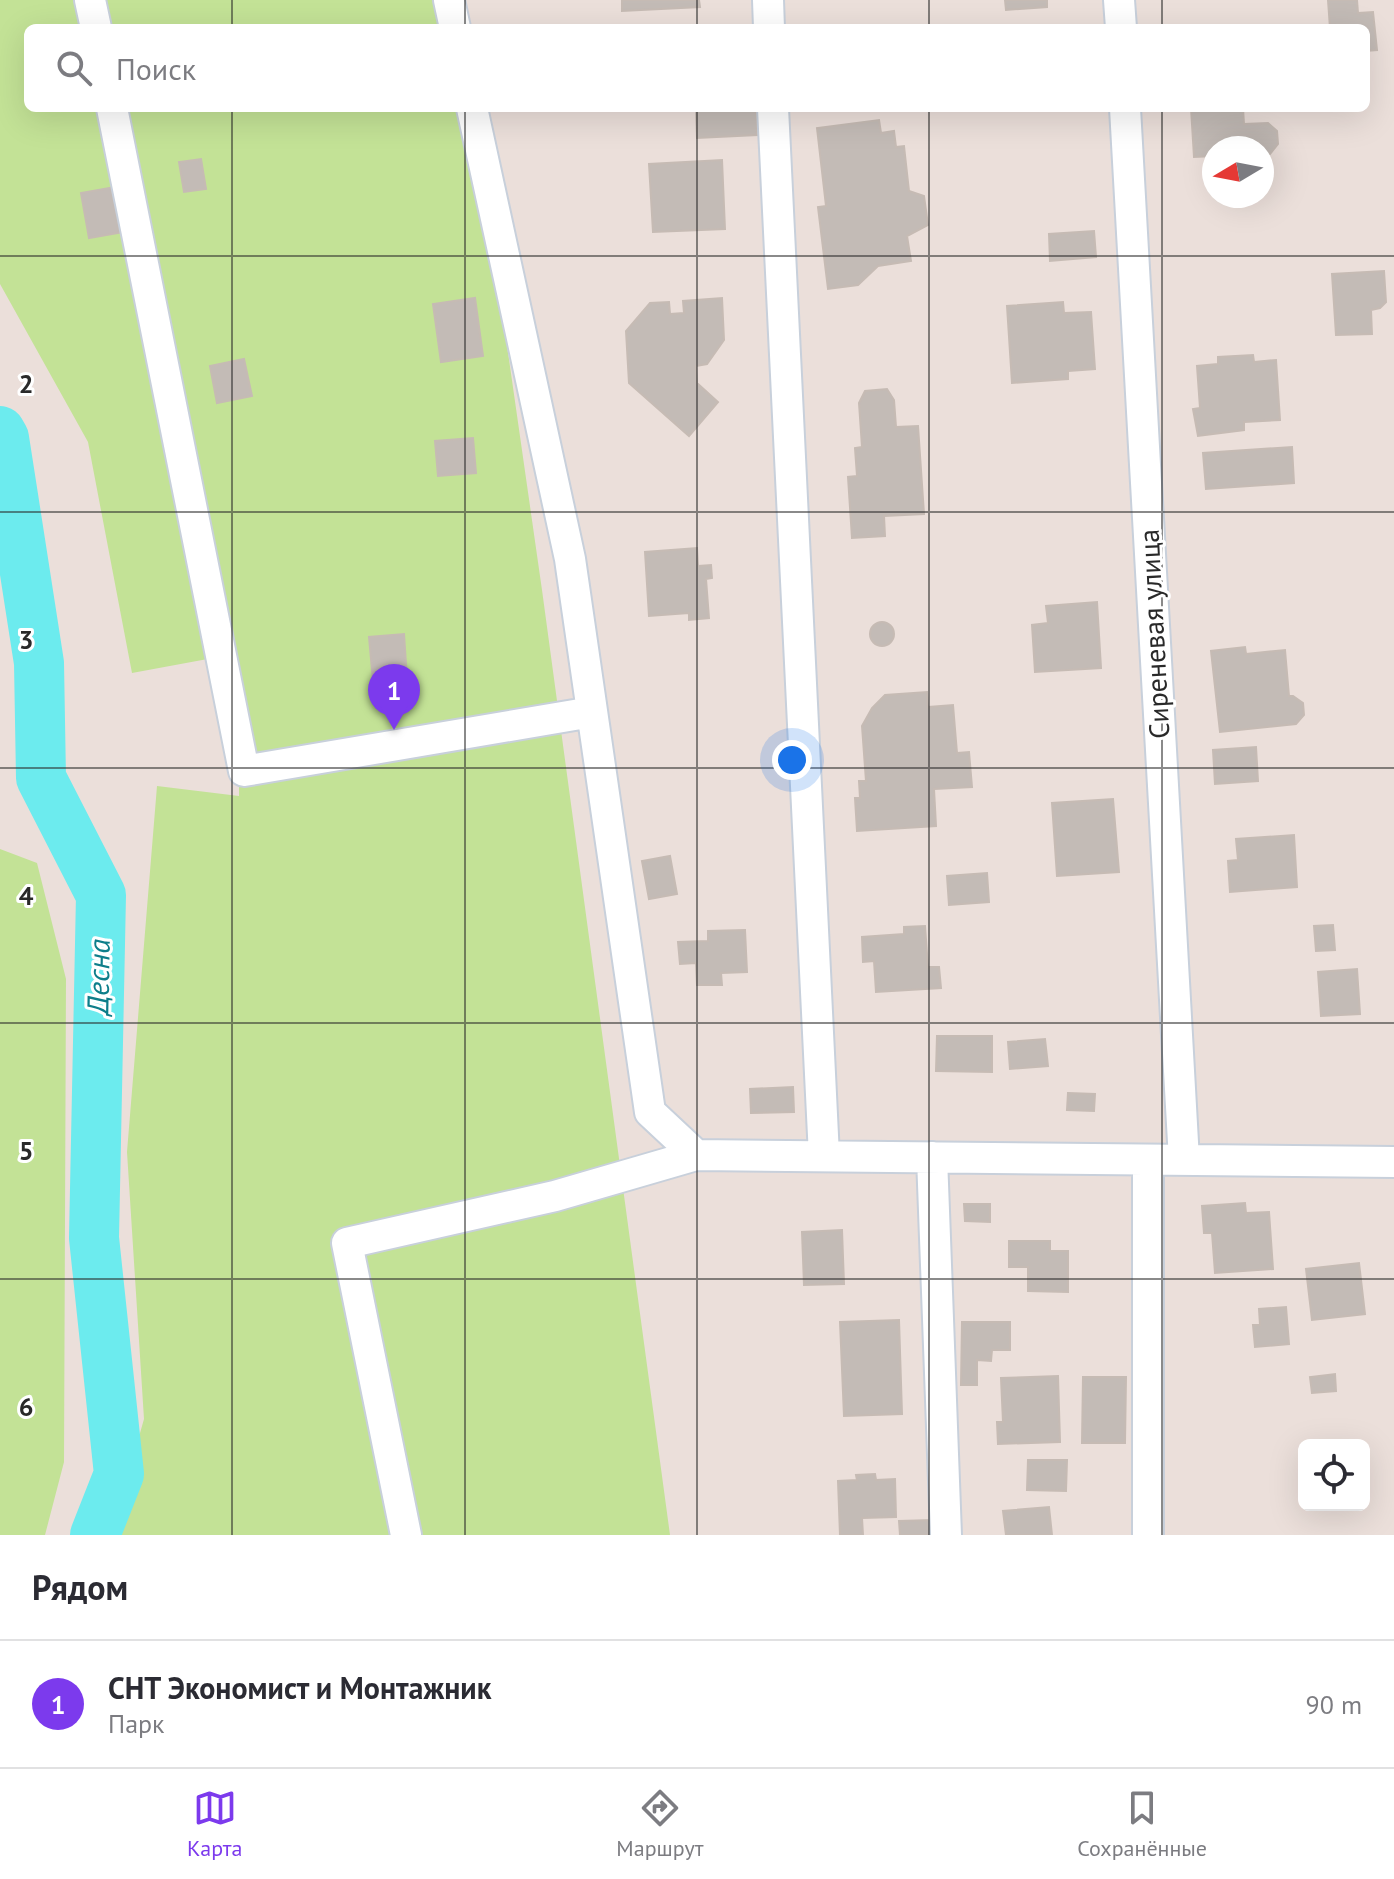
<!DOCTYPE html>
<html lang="ru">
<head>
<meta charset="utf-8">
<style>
  :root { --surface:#fff; --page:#f2f2f3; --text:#2b2b33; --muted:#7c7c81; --line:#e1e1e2; --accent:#7c3aed }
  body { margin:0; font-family:"PT Sans",sans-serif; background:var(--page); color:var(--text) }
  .controls { position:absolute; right:24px; bottom:24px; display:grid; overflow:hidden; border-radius:12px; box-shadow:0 8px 32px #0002 }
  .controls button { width:72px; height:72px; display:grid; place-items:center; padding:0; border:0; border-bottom:2px solid var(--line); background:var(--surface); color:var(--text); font:40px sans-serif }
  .compass { position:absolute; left:1202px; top:136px; width:72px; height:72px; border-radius:50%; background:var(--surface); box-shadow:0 8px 32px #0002; rotate:260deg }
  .you { position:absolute; left:792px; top:760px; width:28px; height:28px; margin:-20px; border:6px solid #fff; border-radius:50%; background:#1a73e8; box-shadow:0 0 0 12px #1a73e833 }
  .badge { display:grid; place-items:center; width:52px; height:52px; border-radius:50%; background:var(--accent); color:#fff; font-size:26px; font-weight:700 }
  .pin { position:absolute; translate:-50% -66px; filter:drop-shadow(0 2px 4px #0008) }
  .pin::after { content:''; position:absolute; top:42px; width:28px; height:24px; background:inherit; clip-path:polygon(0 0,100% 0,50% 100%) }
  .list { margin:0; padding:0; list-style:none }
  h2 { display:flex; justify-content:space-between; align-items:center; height:104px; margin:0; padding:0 32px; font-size:34px }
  h2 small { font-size:26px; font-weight:400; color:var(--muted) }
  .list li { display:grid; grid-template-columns:52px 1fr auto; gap:24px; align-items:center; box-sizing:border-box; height:128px; padding:0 32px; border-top:2px solid var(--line) }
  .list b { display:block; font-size:30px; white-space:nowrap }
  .list p { margin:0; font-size:26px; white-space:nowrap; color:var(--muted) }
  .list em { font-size:26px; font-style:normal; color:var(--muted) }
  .icon { flex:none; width:44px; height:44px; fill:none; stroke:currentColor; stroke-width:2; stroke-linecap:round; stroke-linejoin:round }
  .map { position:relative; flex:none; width:1394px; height:1535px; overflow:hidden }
  .search { position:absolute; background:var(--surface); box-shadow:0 8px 32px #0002; left:24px; right:24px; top:24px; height:88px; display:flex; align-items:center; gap:20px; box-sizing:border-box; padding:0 28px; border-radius:12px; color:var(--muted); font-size:30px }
  .sheet { height:232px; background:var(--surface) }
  nav { display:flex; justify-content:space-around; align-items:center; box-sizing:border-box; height:112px; border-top:2px solid var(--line); background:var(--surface); font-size:22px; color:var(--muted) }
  nav a { display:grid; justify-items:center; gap:4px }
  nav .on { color:var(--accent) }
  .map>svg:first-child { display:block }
</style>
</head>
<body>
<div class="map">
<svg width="1394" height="1535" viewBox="0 0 1394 1535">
  <rect width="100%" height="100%" fill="#ebdfda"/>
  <path fill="#c3e296" d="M 0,0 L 458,0 L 462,28 L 28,28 L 28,108 L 473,108 L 542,590 L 670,1535 L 111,1535 L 144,1419 L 127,1152 L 157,786 L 239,796 L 239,787 L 213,658 L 132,673 L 88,442 L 0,284 Z
    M 0,849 L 37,863 L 66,979 L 64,1462 L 45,1535 L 0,1535 Z"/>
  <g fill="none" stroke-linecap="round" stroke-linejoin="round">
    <path stroke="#6cebee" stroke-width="50" d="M 0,431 L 4,438 L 39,663 L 41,778 L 101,895 L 94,1238 L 119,1474 L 95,1535"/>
  </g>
  <path fill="#c3bbb6" stroke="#c6bbb4" stroke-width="2" d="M 622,0 L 699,0 L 700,7 L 622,11 Z
    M 1005,0 L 1047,0 L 1047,7 L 1006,10 Z
    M 1328,0 L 1357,0 L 1358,13 L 1373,12 L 1377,50 L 1366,51 L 1366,28 L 1330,28 Z
    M 756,108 L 757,135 L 697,138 L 696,109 Z
    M 1191,108 L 1243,108 L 1244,124 L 1268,123 L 1277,131 L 1278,144 L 1270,154 L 1262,154 L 1262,148 L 1214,148 L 1214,156 L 1194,157 Z
    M 879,120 L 881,133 L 894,131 L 896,147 L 904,146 L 909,191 L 924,196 L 928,225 L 907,236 L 911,261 L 878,266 L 858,285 L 828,289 L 818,207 L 826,206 L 817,128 Z
    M 201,159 L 206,189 L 184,192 L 179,162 Z
    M 722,160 L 725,229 L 653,232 L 649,164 Z
    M 127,185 L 135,230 L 89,238 L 81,193 Z
    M 1094,231 L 1096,257 L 1050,261 L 1049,234 Z
    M 1384,271 L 1386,302 L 1380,308 L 1371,310 L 1372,334 L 1336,335 L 1332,274 Z
    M 475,298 L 483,356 L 441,362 L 433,304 Z
    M 722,298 L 724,340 L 707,364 L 696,366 L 697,383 L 718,402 L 689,436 L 629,383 L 626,331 L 650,303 L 669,302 L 670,314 L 684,313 L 683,301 Z
    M 1063,302 L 1064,313 L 1091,312 L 1095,369 L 1068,371 L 1068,379 L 1012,383 L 1007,306 Z
    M 1253,355 L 1254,362 L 1276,360 L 1280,420 L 1244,422 L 1244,430 L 1198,436 L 1193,409 L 1200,408 L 1197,366 L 1218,364 L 1218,357 Z
    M 244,359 L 252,396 L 217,403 L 210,366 Z
    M 887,389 L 894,400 L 896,427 L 918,426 L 924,514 L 884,516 L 885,536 L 852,538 L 848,477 L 857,476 L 855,448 L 862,447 L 859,403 L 865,391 Z
    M 473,438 L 476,473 L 438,476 L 435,441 Z
    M 1292,447 L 1294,483 L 1206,489 L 1203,453 Z
    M 697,548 L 698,566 L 711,565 L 712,578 L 706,579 L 709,618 L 689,620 L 689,613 L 649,616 L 645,552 Z
    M 1097,602 L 1101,668 L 1035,672 L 1032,625 L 1048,623 L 1046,606 Z
    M870 634a12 12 0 1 1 24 0a12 12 0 1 1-24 0Z
    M 404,634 L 407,679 L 373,681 L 369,637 Z
    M 1245,647 L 1246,654 L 1285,650 L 1289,696 L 1293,696 L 1303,703 L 1304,715 L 1296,724 L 1220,732 L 1211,651 Z
    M 927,692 L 928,707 L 953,705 L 957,753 L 969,752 L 972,787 L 934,789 L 936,826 L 857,831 L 855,798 L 860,798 L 859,781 L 866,781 L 862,726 L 872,708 L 885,695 Z
    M 1256,747 L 1258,781 L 1215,784 L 1213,750 Z
    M 1113,799 L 1119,872 L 1057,876 L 1052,803 Z
    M 1294,835 L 1297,887 L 1230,892 L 1228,861 L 1238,860 L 1236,839 Z
    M 670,856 L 677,894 L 649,899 L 642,861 Z
    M 987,873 L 989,902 L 949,905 L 947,876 Z
    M 1333,925 L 1335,950 L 1316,951 L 1314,926 Z
    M 925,926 L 928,967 L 939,967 L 941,988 L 876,992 L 874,961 L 863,962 L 862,937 L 904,934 L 904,927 Z
    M 745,930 L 747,972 L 721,973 L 722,985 L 697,985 L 696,963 L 680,964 L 678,942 L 708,941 L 708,931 Z
    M 1357,969 L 1360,1014 L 1321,1016 L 1318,972 Z
    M 937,1036 L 992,1036 L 992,1072 L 936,1071 Z
    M 1045,1039 L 1048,1066 L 1010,1069 L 1008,1042 Z
    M 793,1087 L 794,1112 L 751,1113 L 750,1089 Z
    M 1068,1093 L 1095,1094 L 1094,1111 L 1067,1110 Z
    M 1245,1203 L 1246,1213 L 1269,1212 L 1273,1269 L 1215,1273 L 1212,1233 L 1204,1233 L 1202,1206 Z
    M 964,1204 L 990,1204 L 990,1222 L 965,1221 Z
    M 842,1230 L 844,1284 L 804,1285 L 802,1232 Z
    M 1009,1241 L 1050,1241 L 1050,1251 L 1068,1251 L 1068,1292 L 1028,1291 L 1028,1267 L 1009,1267 Z
    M 1359,1263 L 1365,1314 L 1312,1320 L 1306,1269 Z
    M 1286,1307 L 1289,1344 L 1255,1347 L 1253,1325 L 1260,1325 L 1259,1309 Z
    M 899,1320 L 902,1414 L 844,1416 L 840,1322 Z
    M 962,1322 L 1010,1322 L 1010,1350 L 992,1350 L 991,1361 L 977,1360 L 977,1385 L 961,1385 Z
    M 1335,1374 L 1336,1391 L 1312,1393 L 1310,1377 Z
    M 1058,1376 L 1060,1442 L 998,1444 L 997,1422 L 1003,1422 L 1001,1378 Z
    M 1083,1377 L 1126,1377 L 1125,1443 L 1082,1443 Z
    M 1028,1460 L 1067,1460 L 1066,1491 L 1027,1490 Z
    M 875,1474 L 876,1480 L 895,1479 L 896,1517 L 862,1518 L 863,1535 L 840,1535 L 838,1481 L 857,1480 L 856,1475 Z
    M 1049,1507 L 1052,1535 L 1006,1535 L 1003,1511 Z
    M 933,1520 L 933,1535 L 900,1535 L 899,1521 Z"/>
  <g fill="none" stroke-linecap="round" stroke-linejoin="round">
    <g stroke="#c8d0db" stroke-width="34">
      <path id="minor" d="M 90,0 L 96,28
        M 449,0 L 455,28
        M 768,0 L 769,28
        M 1119,0 L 1121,28
        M 112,108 L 244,771 L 592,712
        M 472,108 L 570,559 L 650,1112 L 696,1155
        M 773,108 L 824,1156
        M 1125,108 L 1184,1160
        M 932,1157 L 946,1535
        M 1148,1160 L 1148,1535
        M 406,1535 L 347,1243 L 555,1196 L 696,1155 L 1394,1162"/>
    </g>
    <use href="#minor" stroke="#fff" stroke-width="30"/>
  </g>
  <path fill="none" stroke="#292929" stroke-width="2" stroke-opacity="0.55" d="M 232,0 L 232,28M 465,0 L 465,28M 697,0 L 697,28M 929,0 L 929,28M 1162,0 L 1162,28M 232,108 L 232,1535M 465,108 L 465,1535M 697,108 L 697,1535M 929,108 L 929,1535M 1162,108 L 1162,1535M 0,256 L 1394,256M 0,512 L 1394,512M 0,768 L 1394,768M 0,1023 L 1394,1023M 0,1279 L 1394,1279"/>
  <g text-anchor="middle" stroke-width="6" stroke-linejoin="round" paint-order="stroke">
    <g font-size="28" fill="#292929" stroke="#fff">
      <text transform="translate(1154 634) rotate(-93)" y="10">Сиреневая улица</text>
    </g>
    <g font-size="30" font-style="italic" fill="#0d7e8a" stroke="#fff">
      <text transform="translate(99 977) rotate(-89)" y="10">Десна</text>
    </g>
  </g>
  <g font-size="26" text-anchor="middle" font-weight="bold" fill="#292929" stroke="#fff" stroke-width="6" stroke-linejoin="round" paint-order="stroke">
    <text x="26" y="393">2</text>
    <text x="26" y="649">3</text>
    <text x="26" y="905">4</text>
    <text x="26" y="1160">5</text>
    <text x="26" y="1416">6</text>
  </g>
</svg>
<div class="controls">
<button><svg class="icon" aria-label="locate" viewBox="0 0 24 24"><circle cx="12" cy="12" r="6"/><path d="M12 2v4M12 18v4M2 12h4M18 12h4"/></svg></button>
</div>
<svg class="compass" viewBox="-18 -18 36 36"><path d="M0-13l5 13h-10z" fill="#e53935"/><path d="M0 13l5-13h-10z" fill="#7c7c81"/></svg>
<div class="you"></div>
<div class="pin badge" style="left:394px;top:730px">1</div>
<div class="search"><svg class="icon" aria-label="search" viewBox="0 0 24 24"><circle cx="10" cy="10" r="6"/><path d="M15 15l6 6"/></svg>Поиск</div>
</div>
<section class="sheet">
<h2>Рядом<small></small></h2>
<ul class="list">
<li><span class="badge">1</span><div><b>СНТ Экономист и Монтажник</b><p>Парк</p></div><em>90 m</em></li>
</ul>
</section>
<nav>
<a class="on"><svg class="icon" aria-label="map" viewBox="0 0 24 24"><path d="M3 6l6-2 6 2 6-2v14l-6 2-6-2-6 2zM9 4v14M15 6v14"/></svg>Карта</a>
<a><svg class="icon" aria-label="directions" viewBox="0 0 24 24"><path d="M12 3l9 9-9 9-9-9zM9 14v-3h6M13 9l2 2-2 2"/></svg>Маршрут</a>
<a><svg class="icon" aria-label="saved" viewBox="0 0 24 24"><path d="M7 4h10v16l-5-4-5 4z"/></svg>Сохранённые</a>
</nav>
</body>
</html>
